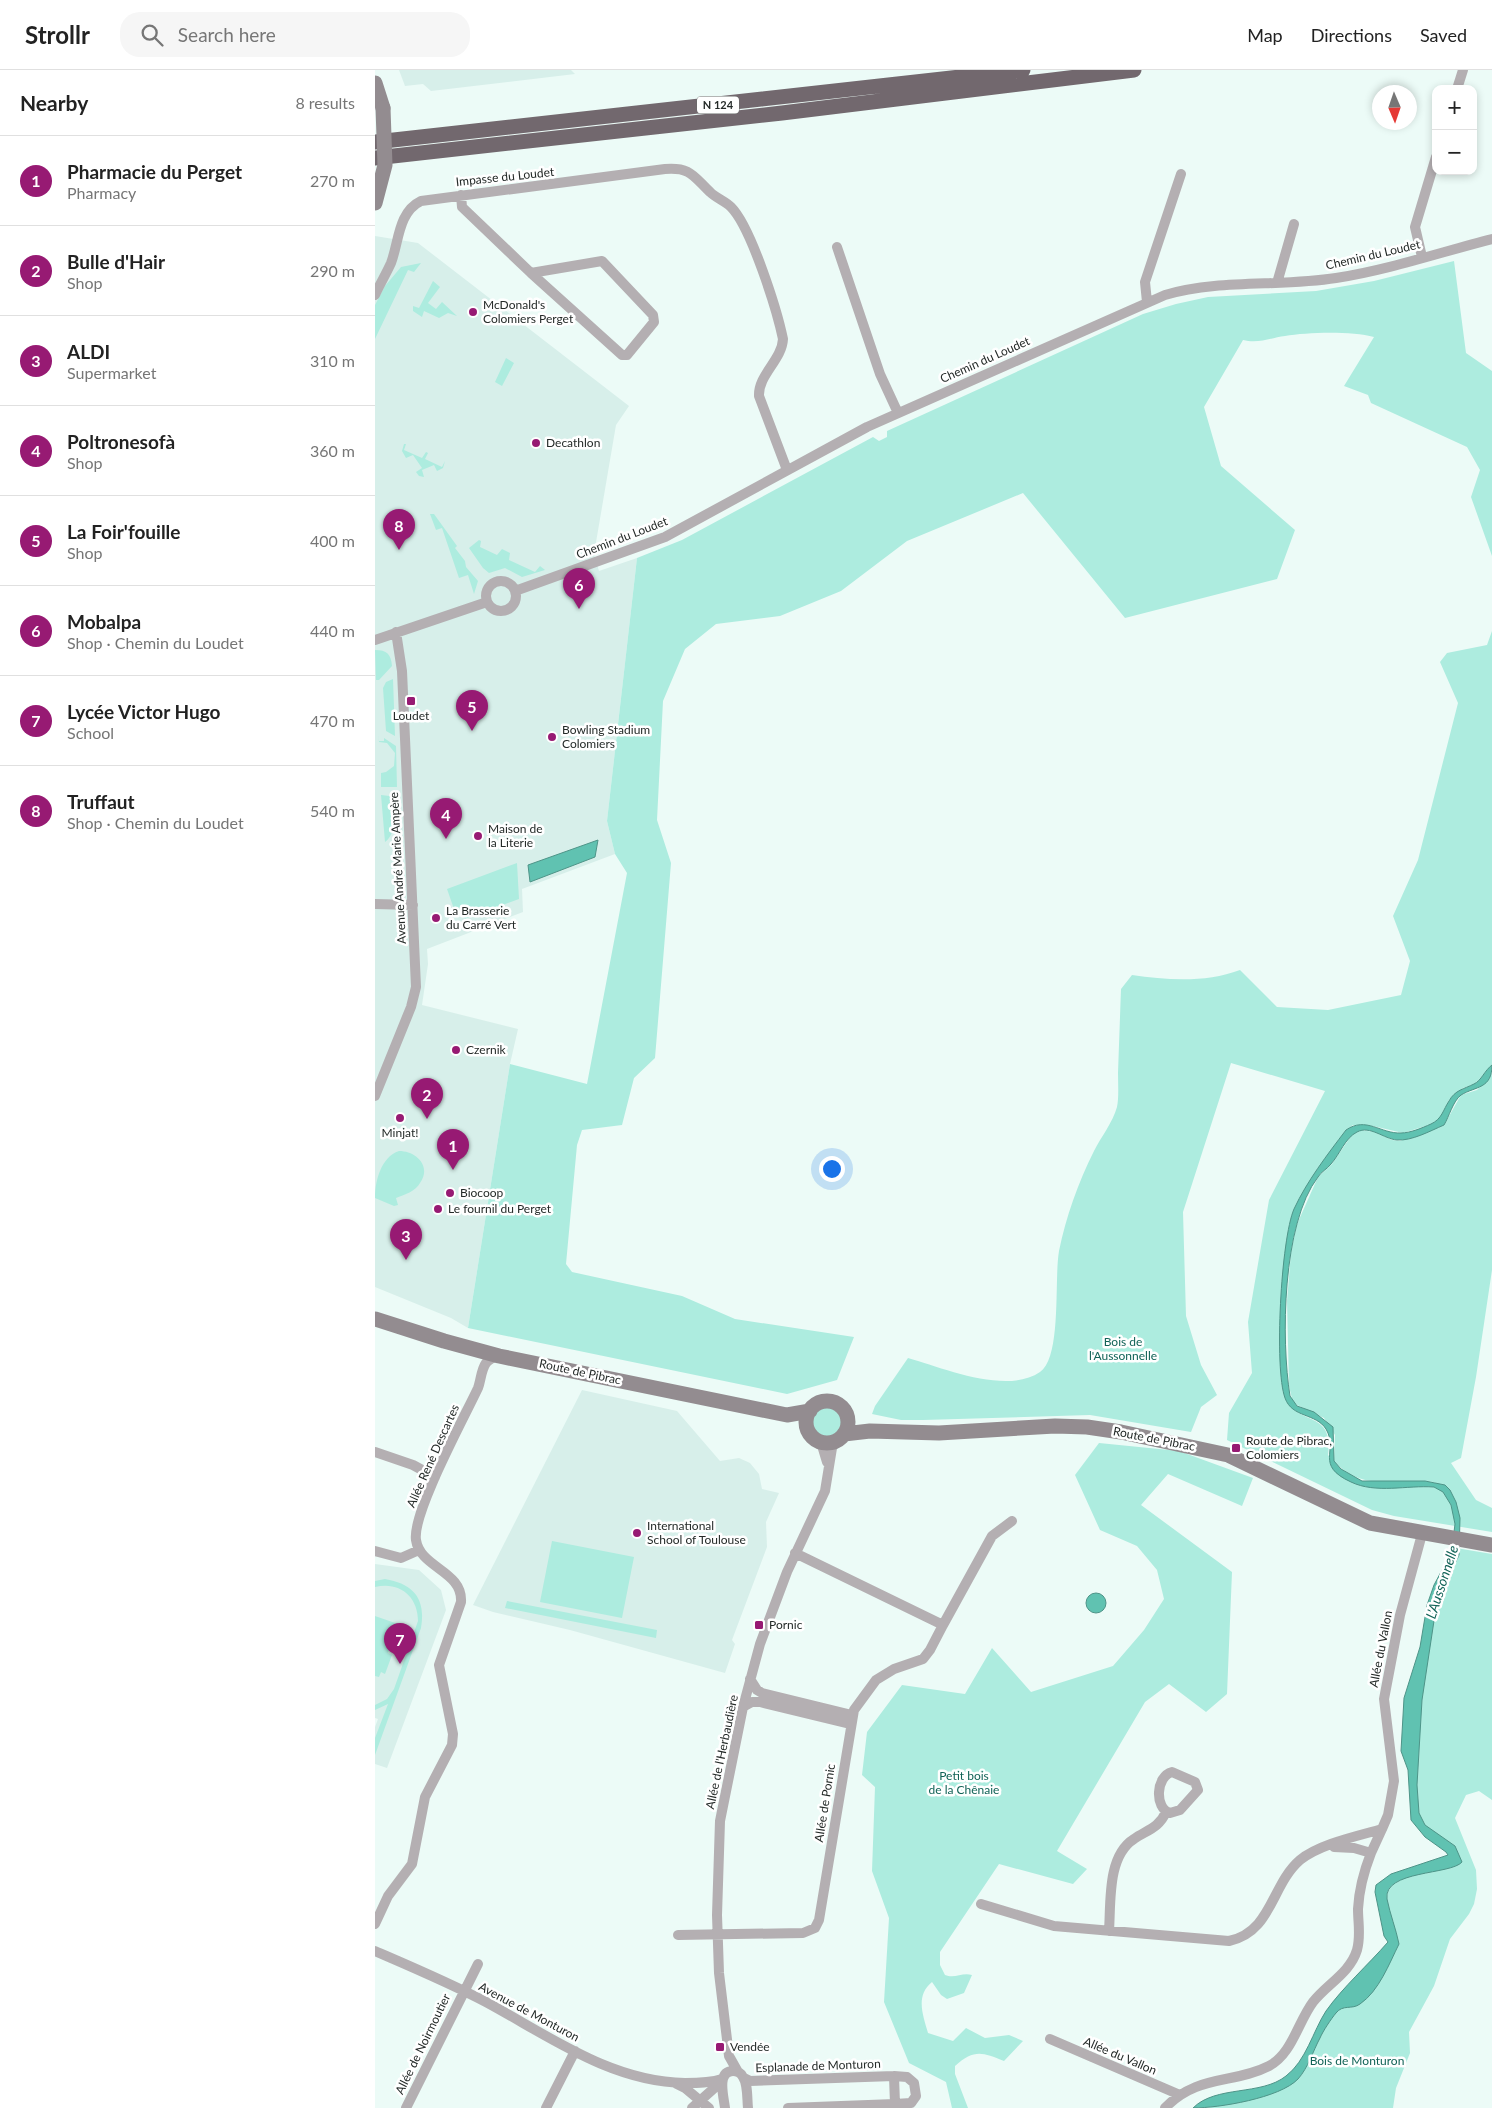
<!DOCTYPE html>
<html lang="en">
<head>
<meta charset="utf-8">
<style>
  :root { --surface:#fff; --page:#f6f6f6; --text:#222; --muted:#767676; --line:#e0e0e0; --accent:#971a73 }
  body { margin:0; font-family:Lato,sans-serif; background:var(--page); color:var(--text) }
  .controls { position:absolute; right:15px; top:15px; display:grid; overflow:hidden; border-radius:10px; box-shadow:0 2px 8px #0003 }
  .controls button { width:45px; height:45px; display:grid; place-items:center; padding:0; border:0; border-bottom:1px solid var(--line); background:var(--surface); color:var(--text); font:25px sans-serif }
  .compass { position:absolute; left:997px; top:15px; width:45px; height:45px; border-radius:50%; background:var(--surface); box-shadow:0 2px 8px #0003; rotate:178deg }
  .you { position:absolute; left:456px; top:1098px; width:18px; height:18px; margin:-12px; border:4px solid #fff; border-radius:50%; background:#1a73e8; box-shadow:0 0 0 8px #1a73e833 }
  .badge { display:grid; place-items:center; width:32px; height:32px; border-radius:50%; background:var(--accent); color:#fff; font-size:16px; font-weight:700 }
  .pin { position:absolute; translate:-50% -41px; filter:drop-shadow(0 1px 2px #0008) }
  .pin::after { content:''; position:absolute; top:26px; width:18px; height:15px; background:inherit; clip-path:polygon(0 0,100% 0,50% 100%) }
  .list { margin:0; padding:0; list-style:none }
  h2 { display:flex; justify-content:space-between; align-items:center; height:65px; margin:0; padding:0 20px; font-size:21px }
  h2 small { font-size:16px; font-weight:400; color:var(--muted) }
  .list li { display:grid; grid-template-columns:32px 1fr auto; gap:15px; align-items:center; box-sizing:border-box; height:90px; padding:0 20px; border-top:1px solid var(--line) }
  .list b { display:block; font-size:19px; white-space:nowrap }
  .list p { margin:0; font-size:16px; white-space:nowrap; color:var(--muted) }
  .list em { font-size:16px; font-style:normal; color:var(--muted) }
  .icon { flex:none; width:28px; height:28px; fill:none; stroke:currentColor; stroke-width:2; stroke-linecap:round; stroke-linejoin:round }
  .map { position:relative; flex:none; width:1117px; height:2038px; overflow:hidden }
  header { display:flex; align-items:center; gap:30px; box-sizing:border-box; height:70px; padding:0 25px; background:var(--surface); border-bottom:1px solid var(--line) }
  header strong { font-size:24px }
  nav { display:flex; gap:28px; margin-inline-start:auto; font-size:18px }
  .search { width:350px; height:45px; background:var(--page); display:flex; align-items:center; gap:12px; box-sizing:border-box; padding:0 18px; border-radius:20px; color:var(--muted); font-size:19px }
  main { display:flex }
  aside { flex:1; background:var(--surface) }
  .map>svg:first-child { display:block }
</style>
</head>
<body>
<header>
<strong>Strollr</strong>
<div class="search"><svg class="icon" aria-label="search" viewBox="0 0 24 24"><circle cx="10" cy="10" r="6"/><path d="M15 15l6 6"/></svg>Search here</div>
<nav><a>Map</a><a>Directions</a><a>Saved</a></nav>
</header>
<main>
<aside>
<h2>Nearby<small>8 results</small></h2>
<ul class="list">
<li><span class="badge">1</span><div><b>Pharmacie du Perget</b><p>Pharmacy</p></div><em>270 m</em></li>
<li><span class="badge">2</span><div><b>Bulle d'Hair</b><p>Shop</p></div><em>290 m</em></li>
<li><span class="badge">3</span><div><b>ALDI</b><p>Supermarket</p></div><em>310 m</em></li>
<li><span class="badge">4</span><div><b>Poltronesofà</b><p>Shop</p></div><em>360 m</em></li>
<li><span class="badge">5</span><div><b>La Foir'fouille</b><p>Shop</p></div><em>400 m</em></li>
<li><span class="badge">6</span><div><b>Mobalpa</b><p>Shop · Chemin du Loudet</p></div><em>440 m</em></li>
<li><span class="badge">7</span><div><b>Lycée Victor Hugo</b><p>School</p></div><em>470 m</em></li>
<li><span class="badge">8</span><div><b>Truffaut</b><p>Shop · Chemin du Loudet</p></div><em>540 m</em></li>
</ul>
</aside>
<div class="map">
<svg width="1117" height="2038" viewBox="0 0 1117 2038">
  <rect width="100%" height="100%" fill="#ecfbf7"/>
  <path fill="#d7efea" d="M 24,0 L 196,0 L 200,4 L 56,21 L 48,14 L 30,16 Z
    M 0,166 L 43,173 L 254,336 L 241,355 L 219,484 L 224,501 L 262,488 L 232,751 L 240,784 L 147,819 L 148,842 L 52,879 L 53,894 L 47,935 L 143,959 L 135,994 L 93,1258 L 76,1248 L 0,1217 Z
    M 207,1320 L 302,1341 L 345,1391 L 364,1388 L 375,1393 L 384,1404 L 387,1419 L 404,1423 L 391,1452 L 392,1477 L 357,1570 L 360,1574 L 350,1603 L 195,1560 L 118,1542 L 98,1535 Z
    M 0,1494 L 44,1500 L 66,1520 L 71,1540 L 12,1698 L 0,1694 L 0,1657 L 3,1649 L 0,1648 Z"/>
  <path fill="#adecdf" d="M 1079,191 L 1091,283 L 1117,301 L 1117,486 L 1096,427 L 1105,400 L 1092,377 L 996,333 L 993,325 L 969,316 L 999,267 C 977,261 933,262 910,266 C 895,268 883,274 868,270 L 829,337 L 846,396 L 920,460 L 902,509 L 750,548 L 648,423 L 532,471 L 466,521 L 405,546 L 341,554 L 310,579 L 288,631 L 282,750 L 296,793 L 280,988 L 259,1008 L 247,1055 L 207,1060 L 202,1075 L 191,1194 L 197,1202 L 307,1226 L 360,1249 L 479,1267 L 462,1310 L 412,1324 L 93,1258 L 135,994 L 212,1014 L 252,803 L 240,784 L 232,751 L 262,488 L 307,470 L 498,367 L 504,371 L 512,367 L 512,361 L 768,244 L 801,234 L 833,227 L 941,221 L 999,211 Z
    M 46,193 L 39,202 L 33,200 L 0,269 L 0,235 L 10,216 L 26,197 Z
    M 58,211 L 65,217 L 53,233 L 61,239 L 67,232 L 82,246 L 73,243 L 64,248 L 49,241 L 47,247 L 38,241 L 38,236 L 44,238 Z
    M 131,288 L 139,293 L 127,316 L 120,312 Z
    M 29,374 L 31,374 L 29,380 L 47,388 L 51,382 L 53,383 L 50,389 L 67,397 L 70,391 L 68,398 L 62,401 L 59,395 L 47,400 L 49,407 L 44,406 L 41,402 L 47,398 L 38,385 L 31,388 L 27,381 Z
    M 55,444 L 59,444 L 82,476 L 80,478 L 90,491 L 91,497 L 103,511 L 99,524 L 93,505 L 84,508 L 67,458 L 61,460 Z
    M 104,470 L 106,471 L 105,477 L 122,485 L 127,479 L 135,483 L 134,490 L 160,502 L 165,496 L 170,500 L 147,507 L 130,498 L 114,503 L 108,498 L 94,478 Z
    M 1117,561 L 1117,995 L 1100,1014 L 1088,1018 L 1074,1030 L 1065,1049 L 1057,1054 L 1028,1063 L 998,1056 L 978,1055 L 971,1060 C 954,1083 931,1115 919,1140 C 908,1163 899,1307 910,1328 C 925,1357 959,1340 953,1385 L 976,1412 L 1059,1417 L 1068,1421 L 1077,1437 L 1081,1433 L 1059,1412 C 1021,1408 988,1423 959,1391 L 960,1365 L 949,1348 L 918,1333 L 914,1316 L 912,1231 L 916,1182 L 922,1154 L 943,1107 L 957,1094 L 976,1066 L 984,1060 L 1000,1062 L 1017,1070 L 1025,1071 L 1069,1055 L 1086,1025 L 1102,1020 L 1117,1003 L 1117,1200 L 1101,1307 L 1086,1388 L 1076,1393 L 1101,1430 L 1117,1438 L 1117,1462 L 1019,1446 L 997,1440 L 852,1370 L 854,1343 L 877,1303 L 873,1252 L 894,1130 L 950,1021 L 856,993 L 808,1142 L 811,1246 L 826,1295 L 842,1325 L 826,1337 L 816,1362 L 715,1345 L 548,1350 L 526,1350 L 497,1344 L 500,1336 L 533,1288 C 568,1298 632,1325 665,1302 C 687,1287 679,1209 684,1181 C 691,1147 703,1113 719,1081 C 726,1067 738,1052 742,1037 C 744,1027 743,1014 743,1003 C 744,975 745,947 746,919 L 757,905 C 792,910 831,913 865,900 L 902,937 L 953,940 L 1026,925 L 1035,891 L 1018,846 L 1043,790 L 1083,633 L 1065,592 L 1072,583 L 1112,575 Z
    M 0,580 C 12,580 16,584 17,596 L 4,610 L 1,610 Z
    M 18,609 L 20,666 L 11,661 L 8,618 L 11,612 Z
    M 3,663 L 4,671 L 9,671 L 9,668 L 21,676 L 22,717 L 6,717 L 6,703 L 11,702 L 19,696 L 20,683 L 12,673 L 4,672 Z
    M 6,725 L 23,727 C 22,738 21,765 10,772 Z
    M 142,793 L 144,829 L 90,849 L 86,837 L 79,839 L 72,819 Z
    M 24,1081 C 41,1081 57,1096 45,1113 C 41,1121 29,1125 21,1128 L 23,1135 L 19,1136 L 0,1128 C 0,1111 6,1087 24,1081 Z
    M437 1352a15 15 0 1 1 30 0a15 15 0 1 1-30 0Z
    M 724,1373 L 804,1381 L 878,1408 L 867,1436 L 793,1404 L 766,1435 L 857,1502 L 852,1624 L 831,1642 L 794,1614 L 770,1632 L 682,1781 L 712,1799 L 698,1814 L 624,1794 L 565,1882 L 565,1895 L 570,1905 C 580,1909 587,1902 597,1905 L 589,1923 L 572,1929 L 566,1925 L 557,1912 C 540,1926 548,1945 553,1963 L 578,1971 L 591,1958 L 610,1968 L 634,1965 L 648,1971 L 629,1991 C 607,1982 599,1979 580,1996 L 580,2004 L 593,2038 L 577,2038 L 571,2012 L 534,1993 L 509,1932 L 514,1848 L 497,1801 L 500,1717 L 487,1705 L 492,1662 L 527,1615 L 590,1624 L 617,1578 L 656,1622 L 738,1596 L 769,1560 L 789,1529 L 782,1500 L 762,1476 L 725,1460 L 700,1405 Z
    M 177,1471 L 259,1487 L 247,1548 L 165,1532 Z
    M 1081,1478 L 1117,1484 L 1117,1730 L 1104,1721 L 1091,1725 L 1080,1748 L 1101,1800 L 1102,1819 L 1099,1834 L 1094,1844 L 1075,1869 L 1059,1916 L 1034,1962 L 1035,1983 L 1021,2018 L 1018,2038 L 832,2038 L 912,2013 L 957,1944 L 1017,1868 L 1004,1815 L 1082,1790 L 1038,1751 L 1037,1650 L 1056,1539 Z
    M 10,1509 C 39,1514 51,1529 46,1558 L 0,1685 L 0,1668 L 13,1634 L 0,1640 L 0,1635 L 12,1629 L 19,1619 L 43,1551 C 43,1526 24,1511 0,1517 L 0,1511 Z
    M 132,1531 L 282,1560 L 281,1568 L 130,1538 Z
    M 0,1546 L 23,1554 L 21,1559 L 26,1561 L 18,1580 L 14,1578 L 13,1583 L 17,1585 L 10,1604 L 6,1602 L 4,1607 L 0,1606 Z"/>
  <path fill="#60c2b1" stroke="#4e9488" d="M 223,770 L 220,787 L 155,812 L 153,795 Z
    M 1117,995 C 1117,1019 1101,1016 1086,1025 C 1078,1031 1074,1047 1069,1055 C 1055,1061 1037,1071 1022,1070 C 1009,1069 995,1055 982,1062 C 970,1068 965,1084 956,1094 C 952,1099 946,1102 943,1107 C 907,1154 906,1270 915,1326 L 922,1336 L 939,1342 L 958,1357 L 959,1391 L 966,1399 L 987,1411 L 1050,1411 L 1070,1415 L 1075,1420 L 1081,1432 L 1085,1448 L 1084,1485 L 1062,1531 L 1047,1630 L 1042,1715 L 1044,1743 L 1050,1755 L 1080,1776 L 1087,1792 C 1076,1805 1008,1800 1012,1829 C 1015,1844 1021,1859 1024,1874 C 1014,1894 1004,1921 985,1934 C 977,1940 968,1934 961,1943 C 956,1949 948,1961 945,1968 C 938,1981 933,1998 923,2009 C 905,2028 844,2038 818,2038 C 841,2015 886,2026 911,2006 C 931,1991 938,1961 951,1941 C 968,1917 993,1895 1013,1872 L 1009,1866 L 1000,1822 L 1001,1815 L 1016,1804 L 1073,1785 L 1071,1782 L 1050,1767 L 1036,1750 L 1033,1700 L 1026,1681 L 1029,1628 L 1045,1577 L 1052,1535 L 1059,1515 L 1074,1487 L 1078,1470 L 1080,1454 L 1076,1435 L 1068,1422 L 1059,1417 C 1032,1415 1001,1424 976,1412 C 939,1395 964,1381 951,1359 C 941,1343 917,1348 910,1328 C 899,1298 906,1169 919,1139 C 932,1111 952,1085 971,1060 C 991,1046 1006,1064 1026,1063 C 1035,1063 1047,1058 1056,1054 C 1067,1049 1068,1040 1074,1031 C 1080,1020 1089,1019 1099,1014 C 1106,1011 1110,1000 1117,995 Z
    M711 1533a10 10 0 1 1 20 0a10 10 0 1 1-20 0Z"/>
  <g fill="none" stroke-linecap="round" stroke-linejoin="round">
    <path stroke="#b4afb2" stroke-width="10" d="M 1082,19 L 1088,0
      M 86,125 L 87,137 L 156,203 L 227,191 L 278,245 L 279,252 L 252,285 L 247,285 L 156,203
      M 462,177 L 505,304 L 523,343
      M 1047,187 L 1040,157 L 1061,87
      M 902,213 L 919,154
      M 0,225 C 5,214 11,204 16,193 C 24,172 23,142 46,131 L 290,99 C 316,97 318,106 335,122 C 341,128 350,131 356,137 C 376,157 402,240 408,269 C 407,290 383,305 384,326 L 412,400
      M 772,232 L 770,212 L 806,104
      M111 526a15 15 0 1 1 30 0a15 15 0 1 1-30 0Z
      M 140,521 L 290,467 L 492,357 L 790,225 C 845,209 905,217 961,208 C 1013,200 1066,182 1117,169
      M 0,570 L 112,532
      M 0,834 L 38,835
      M 0,1026 L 36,937 L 41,917 L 27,601 L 21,562
      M 446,1372 L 452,1392
      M 0,1382 L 38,1395 L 60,1407
      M 0,1481 L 26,1488 L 44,1480
      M 568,1555 L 617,1466 L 637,1451
      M 375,1609 L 382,1620 L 387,1623 L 477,1645
      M 368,1637 L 377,1632 L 385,1632 L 475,1654
      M 797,1702 L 820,1712 L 823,1720 L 805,1740 L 795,1743 C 779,1738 781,1706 797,1702 Z
      M 996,1783 L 1007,1759
      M 606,1834 L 679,1856 L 854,1871 C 897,1862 896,1815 925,1790 C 944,1774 983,1766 1007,1759 L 1013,1745 L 1019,1711 L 1009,1629 L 1025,1545 L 1047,1464
      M 0,1854 L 13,1826 L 37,1794 L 50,1727 L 77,1675 L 78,1664 L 64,1595 L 86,1532 C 88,1501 45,1498 41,1470 C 37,1443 89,1348 103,1318 C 106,1310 106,1300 111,1293 C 114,1289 119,1287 124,1286
      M 734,1861 C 736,1832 732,1786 759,1769 C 772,1760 784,1758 791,1742
      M 303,1865 L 428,1863 L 440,1858 L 444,1850 L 479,1640 L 501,1610 L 519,1599 L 548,1589 L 555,1580 L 568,1555 L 420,1483
      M 0,1881 C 37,1897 75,1913 111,1932 C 174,1966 236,2012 310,2013 C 323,2013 335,2013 347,2009
      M 675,1969 L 805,2025
      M 363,2002 L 354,1986 L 344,1903 L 342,1845 L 345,1751 L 368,1637 L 385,1574 L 412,1502 L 450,1421 L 458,1372
      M 519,2006 L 532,2007 L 539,2013 L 541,2026 L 536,2033 L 520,2034 Z
      M 369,2008 L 375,2011 L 519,2006
      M 300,2013 L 310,2018 L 334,2038
      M 31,2038 L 103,1894
      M 171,2038 L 200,1981
      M 317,2038 L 346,2012
      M 350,2038 C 349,2028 341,2001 358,2001 C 362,2001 366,2003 368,2007 C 373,2014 372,2029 373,2038
      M 413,2038 L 520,2034
      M 790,2038 C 822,2004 859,2014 894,1996 C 917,1984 923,1952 938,1932 C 952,1914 975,1903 982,1880 C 986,1866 983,1853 983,1839 C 984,1819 989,1801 996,1783 L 979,1778 L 959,1777"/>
    <path stroke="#938c90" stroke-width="15" d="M 0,13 L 8,38
      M 0,1249 L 69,1271 L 124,1286 L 412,1345 L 435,1341
      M431 1352a21 21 0 1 1 42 0a21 21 0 1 1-42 0Z
      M 469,1364 L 495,1361 L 564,1363 L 680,1356 L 712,1357 L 746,1362 L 853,1385 L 995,1453 L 1117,1475"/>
    <path stroke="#72686e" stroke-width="15" d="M 0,72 L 648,0
      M 0,88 L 407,43 L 759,0"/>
    <path stroke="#938c90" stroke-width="15" d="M 0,133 L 10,95 L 8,38"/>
  </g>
  <g fill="#971a73" stroke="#fff" stroke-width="2">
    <circle cx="98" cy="242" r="5"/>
    <circle cx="161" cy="373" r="5"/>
    <rect x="31" y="626" width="10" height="10" rx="2.5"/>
    <circle cx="177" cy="667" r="5"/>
    <circle cx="103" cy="766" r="5"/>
    <circle cx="61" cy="848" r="5"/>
    <circle cx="81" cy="980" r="5"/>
    <circle cx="25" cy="1048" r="5"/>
    <circle cx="75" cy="1123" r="5"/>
    <circle cx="63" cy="1139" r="5"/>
    <rect x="856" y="1373" width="10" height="10" rx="2.5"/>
    <circle cx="262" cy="1463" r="5"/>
    <rect x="379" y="1550" width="10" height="10" rx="2.5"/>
    <rect x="340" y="1972" width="10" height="10" rx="2.5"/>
  </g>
  <g text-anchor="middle" stroke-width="5" stroke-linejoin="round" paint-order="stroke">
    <rect fill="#fff" stroke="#666a68" stroke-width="1" x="322" y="26.5" width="42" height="17" rx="4"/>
    <g font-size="11" font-weight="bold" fill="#242a28">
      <text x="343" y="39">N 124</text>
    </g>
    <g font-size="12" fill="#242a28" stroke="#fff">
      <text transform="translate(130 107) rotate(-6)" y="4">Impasse du Loudet</text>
      <text transform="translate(998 185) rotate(-13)" y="4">Chemin du Loudet</text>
      <text transform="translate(610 290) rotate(-24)" y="4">Chemin du Loudet</text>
      <text transform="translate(247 468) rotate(-21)" y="4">Chemin du Loudet</text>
      <text transform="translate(23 798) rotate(-93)" y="4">Avenue André Marie Ampère</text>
      <text transform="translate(205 1302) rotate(12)" y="4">Route de Pibrac</text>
      <text transform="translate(779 1369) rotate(11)" y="4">Route de Pibrac</text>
      <text transform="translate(58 1386) rotate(-66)" y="4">Allée René Descartes</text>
      <text transform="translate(1006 1579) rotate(-79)" y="4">Allée du Vallon</text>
      <text transform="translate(347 1682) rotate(-78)" y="4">Allée de l'Herbaudière</text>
      <text transform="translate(450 1733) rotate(-81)" y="4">Allée de Pornic</text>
      <text transform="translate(154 1942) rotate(28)" y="4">Avenue de Monturon</text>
      <text transform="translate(48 1974) rotate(-64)" y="4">Allée de Noirmoutier</text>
      <text transform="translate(745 1986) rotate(23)" y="4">Allée du Vallon</text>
      <text transform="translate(443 1996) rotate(-2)" y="4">Esplanade de Monturon</text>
    </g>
    <g font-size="12" fill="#242a28" stroke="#fff" text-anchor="start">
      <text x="108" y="239">McDonald's<tspan x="108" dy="14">Colomiers Perget</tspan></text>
      <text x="171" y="377">Decathlon</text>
      <text x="36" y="650" text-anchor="middle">Loudet</text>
      <text x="187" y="664">Bowling Stadium<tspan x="187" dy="14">Colomiers</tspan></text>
      <text x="113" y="763">Maison de<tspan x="113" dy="14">la Literie</tspan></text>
      <text x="71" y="845">La Brasserie<tspan x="71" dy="14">du Carré Vert</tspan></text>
      <text x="91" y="984">Czernik</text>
      <text x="25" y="1067" text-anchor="middle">Minjat!</text>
      <text x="85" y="1127">Biocoop</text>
      <text x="73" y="1143">Le fournil du Perget</text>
      <text x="871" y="1375">Route de Pibrac,<tspan x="871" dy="14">Colomiers</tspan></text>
      <text x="272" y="1460">International<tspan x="272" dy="14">School of Toulouse</tspan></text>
      <text x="394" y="1559">Pornic</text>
      <text x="355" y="1981">Vendée</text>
    </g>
    <g font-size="12" fill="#116357" stroke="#fff">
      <text x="748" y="1276">Bois de<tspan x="748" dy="14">l'Aussonnelle</tspan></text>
      <text x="589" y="1710">Petit bois<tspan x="589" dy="14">de la Chênaie</tspan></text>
      <text x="982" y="1995">Bois de Monturon</text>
    </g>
    <g font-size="14" font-style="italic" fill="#116357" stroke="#fff">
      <text transform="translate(1067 1512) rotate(-72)" y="5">L'Aussonnelle</text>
    </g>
  </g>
</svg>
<div class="controls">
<button>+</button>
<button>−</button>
</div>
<svg class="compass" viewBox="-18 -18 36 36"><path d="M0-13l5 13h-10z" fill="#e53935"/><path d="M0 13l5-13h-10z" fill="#767676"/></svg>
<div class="you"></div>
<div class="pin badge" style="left:78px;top:1100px">1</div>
<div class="pin badge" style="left:52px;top:1049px">2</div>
<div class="pin badge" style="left:31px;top:1190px">3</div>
<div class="pin badge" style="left:71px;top:769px">4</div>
<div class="pin badge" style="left:97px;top:661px">5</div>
<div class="pin badge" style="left:204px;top:539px">6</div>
<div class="pin badge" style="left:25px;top:1594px">7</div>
<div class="pin badge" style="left:24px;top:480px">8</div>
</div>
</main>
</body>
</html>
